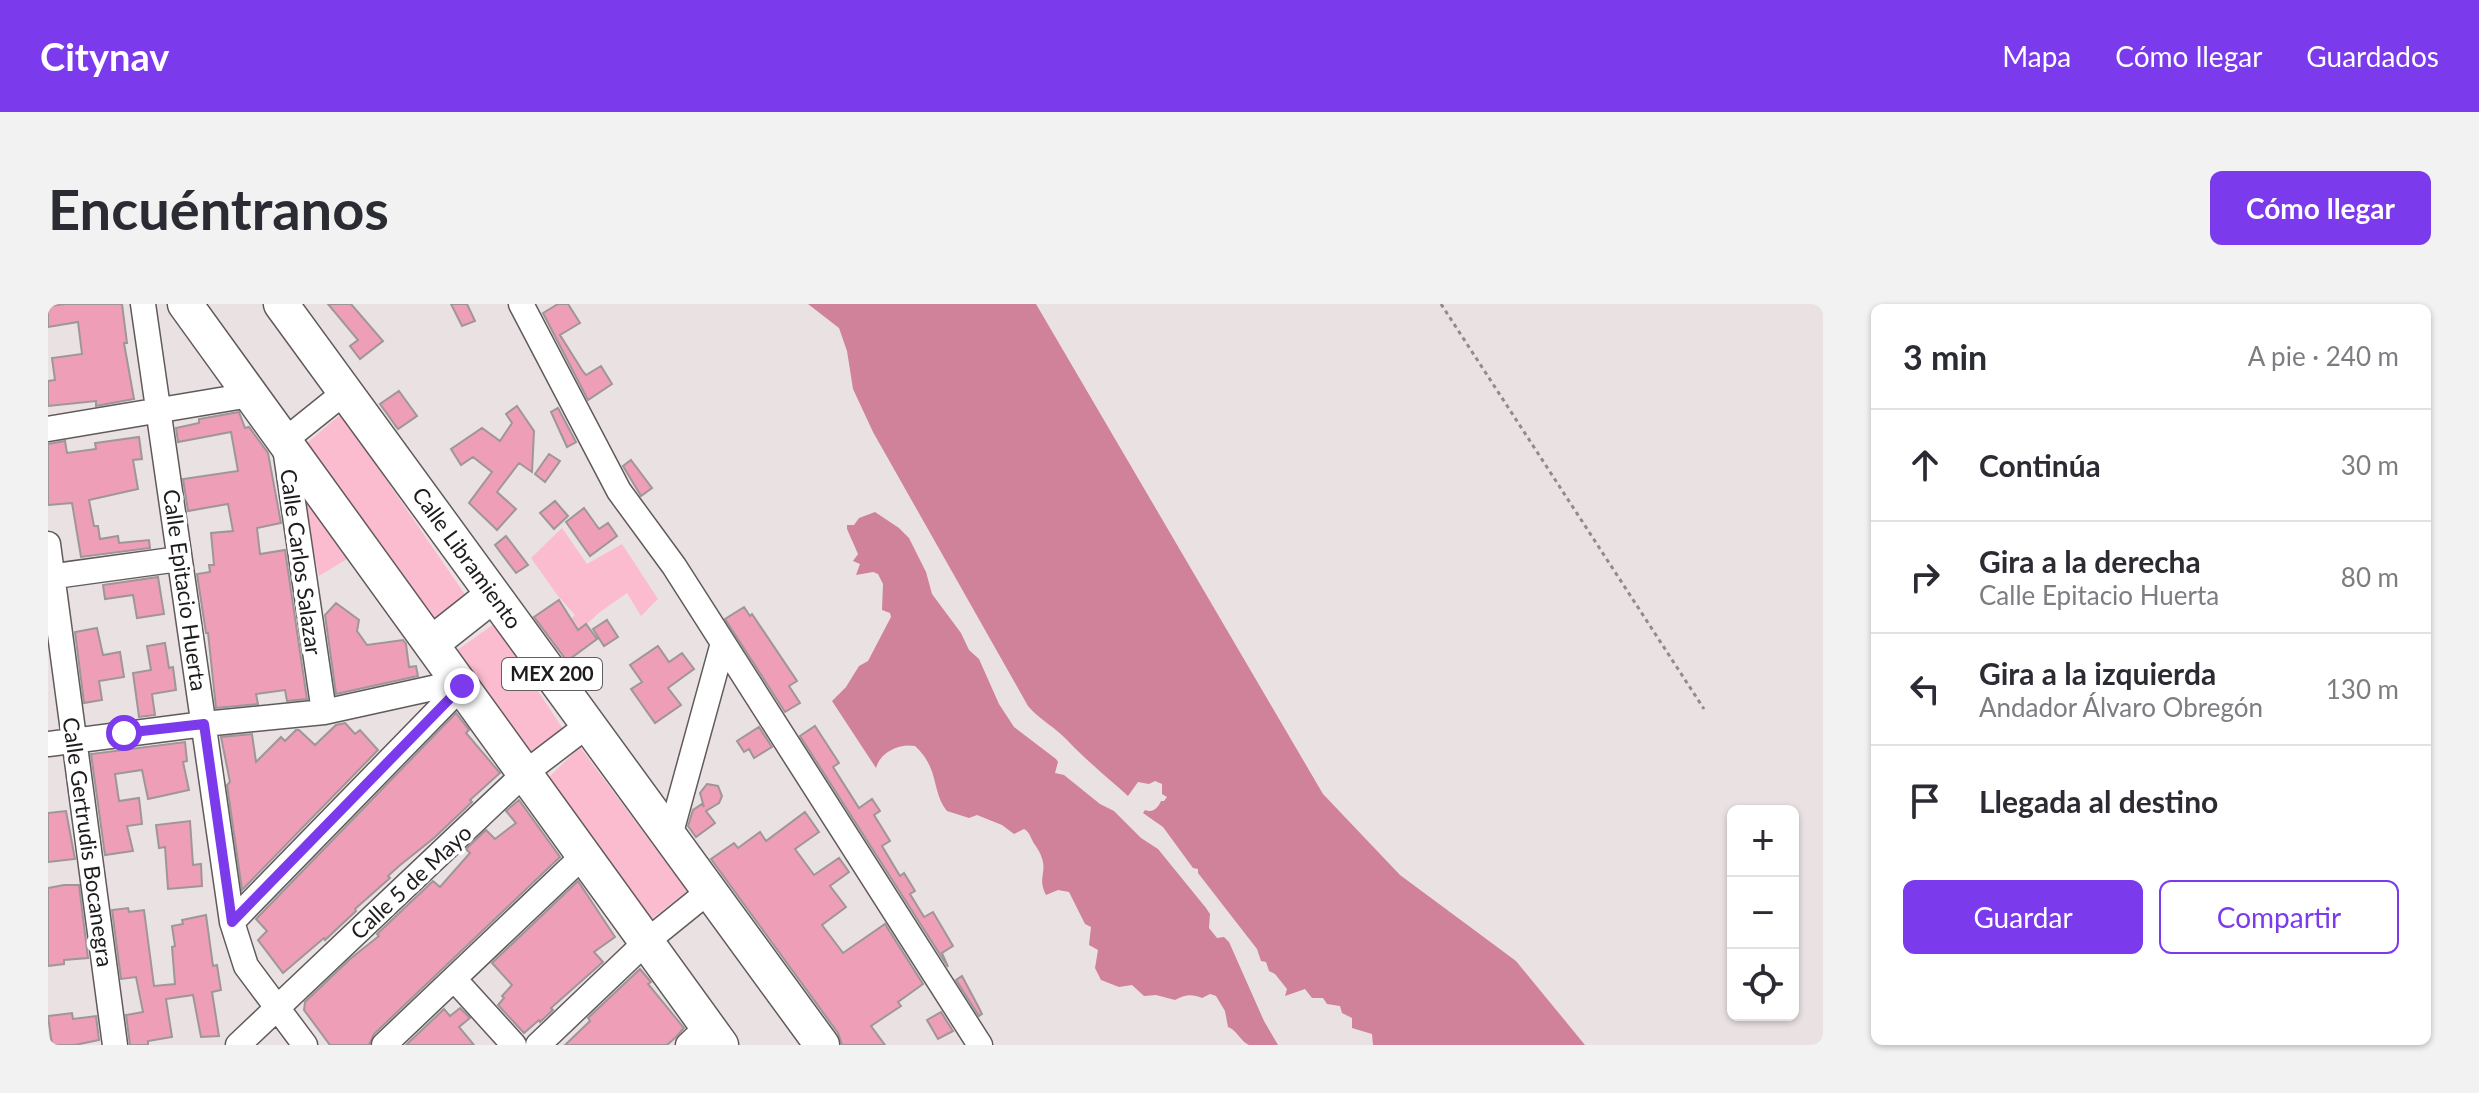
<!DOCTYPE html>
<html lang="es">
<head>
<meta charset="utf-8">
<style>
  :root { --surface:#fff; --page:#f2f2f3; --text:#2b2b33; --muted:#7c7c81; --line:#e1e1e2; --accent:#7c3aed }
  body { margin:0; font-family:Lato,sans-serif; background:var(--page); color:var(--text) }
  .controls { position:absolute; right:24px; bottom:24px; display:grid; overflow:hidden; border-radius:12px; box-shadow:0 2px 6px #0004 }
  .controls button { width:72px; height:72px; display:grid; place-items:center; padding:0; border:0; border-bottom:2px solid var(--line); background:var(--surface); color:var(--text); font:40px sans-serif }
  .stop { position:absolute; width:24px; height:24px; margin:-18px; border:6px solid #7c3aed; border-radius:50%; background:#fff }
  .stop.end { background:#7c3aed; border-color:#fff; box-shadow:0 2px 8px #0008 }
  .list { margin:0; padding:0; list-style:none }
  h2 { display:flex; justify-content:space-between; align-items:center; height:104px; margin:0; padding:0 32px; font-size:34px }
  h2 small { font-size:26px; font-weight:400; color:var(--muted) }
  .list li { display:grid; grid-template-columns:52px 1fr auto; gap:24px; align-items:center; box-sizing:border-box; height:112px; padding:0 32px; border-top:2px solid var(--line) }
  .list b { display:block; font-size:30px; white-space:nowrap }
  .list p { margin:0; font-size:26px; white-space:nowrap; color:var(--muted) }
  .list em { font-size:26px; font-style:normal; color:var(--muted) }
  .actions { display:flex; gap:16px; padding:24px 32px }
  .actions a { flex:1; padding:18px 0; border:2px solid var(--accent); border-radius:12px; text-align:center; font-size:28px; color:var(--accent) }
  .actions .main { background:var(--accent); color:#fff }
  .icon { flex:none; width:44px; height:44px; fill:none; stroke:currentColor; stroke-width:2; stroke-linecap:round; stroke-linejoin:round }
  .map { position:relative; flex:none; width:1775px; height:741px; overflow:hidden; border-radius:12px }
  header { display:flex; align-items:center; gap:48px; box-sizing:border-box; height:112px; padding:0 40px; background:var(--accent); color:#fff }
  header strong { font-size:38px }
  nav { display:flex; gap:44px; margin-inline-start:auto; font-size:28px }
  .intro { display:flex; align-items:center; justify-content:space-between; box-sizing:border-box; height:192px; padding:0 48px }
  h1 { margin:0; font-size:56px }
  .button { padding:20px 36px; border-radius:12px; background:var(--accent); color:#fff; font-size:28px; font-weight:700 }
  main { display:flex; gap:48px; padding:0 48px }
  aside { flex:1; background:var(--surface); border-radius:12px; box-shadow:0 2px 6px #0004 }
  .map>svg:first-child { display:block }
</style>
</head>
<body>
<header>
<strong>Citynav</strong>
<nav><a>Mapa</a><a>Cómo llegar</a><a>Guardados</a></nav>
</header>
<div class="intro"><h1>Encuéntranos</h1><a class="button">Cómo llegar</a></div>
<main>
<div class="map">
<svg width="1775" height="741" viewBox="0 0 1775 741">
  <rect width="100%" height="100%" fill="#eae1e3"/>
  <path fill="#fabcce" d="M 293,110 L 418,292 L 387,320 L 259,139 Z
    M 252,183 L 299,255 L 271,272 Z
    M 514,224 L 539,260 L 574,240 L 610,295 L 593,312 L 579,289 L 552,308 L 509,347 L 502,335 L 527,311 L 510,292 L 483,254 Z
    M 446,320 L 515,425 L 478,451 L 405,349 Z
    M 532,443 L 639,587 L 601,617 L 500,474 Z"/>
  <path fill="#cf829a" d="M 760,0 L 988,0 L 1275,490 L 1352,571 L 1468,657 L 1537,741 L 1325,741 L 1324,730 L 1304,724 L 1304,714 L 1294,709 L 1292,702 L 1279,700 L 1275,694 L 1264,694 L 1257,685 L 1237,692 L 1239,685 L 1227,670 L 1221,667 L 1218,658 L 1213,657 L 1209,645 L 1150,569 L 1150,565 L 1145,564 L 1115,523 L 1095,509 L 1097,506 C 1105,509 1110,504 1113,497 L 1116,497 L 1119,493 L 1114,490 L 1114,480 L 1107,477 L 1101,480 L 1090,478 L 1080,492 C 1060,474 1038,456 1019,436 C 1007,423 992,416 980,402 L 825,128 L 805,85 L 799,47 L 791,24 Z
    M 827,208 L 851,224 L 861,234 L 878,268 L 884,290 L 913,329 L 921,346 L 931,355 L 951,400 L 966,423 L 1008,455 L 1010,458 L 1007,469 L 1016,471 L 1052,500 L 1066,507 L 1093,534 L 1110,545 L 1158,604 L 1162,610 L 1161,624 L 1169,634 L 1176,633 L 1181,638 L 1216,717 L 1230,741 C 1222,741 1208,741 1201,741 C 1192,737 1189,726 1180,723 L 1177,707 L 1168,692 L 1162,690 L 1154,694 C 1145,690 1137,690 1127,696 L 1108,691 L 1096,692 L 1084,681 L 1071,683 L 1053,676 L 1047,664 L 1050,646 L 1041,641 L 1043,623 L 1037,620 L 1021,588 L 1010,586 L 998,591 C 987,570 1005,567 987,541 C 982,534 983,529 976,525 L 966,530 L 954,521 L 929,511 L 921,514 L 899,507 C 883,487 892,465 867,442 C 852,439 832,448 828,464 L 784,397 L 798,383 L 811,362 L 820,357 L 843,313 L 842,309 L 834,306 L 835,280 L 830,270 L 825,268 L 808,271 L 812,260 L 805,257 L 810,250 L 799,225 L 799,221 L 806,221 L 811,214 Z"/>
  <path fill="#ee9eb7" stroke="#9e9698" stroke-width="2" d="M 17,0 L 74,0 L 79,39 L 76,39 L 86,95 L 48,102 L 48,97 L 0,102 L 0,77 L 7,76 L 4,54 L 34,50 L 30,18 L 0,23 L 0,2 Z
    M 280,0 L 303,0 L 335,37 L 312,55 L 302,42 L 310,36 Z
    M 403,0 L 419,0 L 427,17 L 414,22 Z
    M 510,0 L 520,0 L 532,19 L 512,31 L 534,66 L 538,71 L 553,62 L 564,80 L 540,96 L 495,9 Z
    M 351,87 L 369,112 L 350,125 L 332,100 Z
    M 469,102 L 486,127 L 484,168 L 471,159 L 449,188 L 468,205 L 449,226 L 421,199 L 444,168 L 425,153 L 413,161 L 403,145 L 434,124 L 452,137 L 464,119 L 458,110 Z
    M 510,104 L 528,138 L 519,143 L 503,108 Z
    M 191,108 L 197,124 L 201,123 L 220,149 L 233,219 L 209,224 L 212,250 L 237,246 L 259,395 L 239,397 L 237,386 L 208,390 L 210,400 L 168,404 L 160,329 L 158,329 L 149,270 L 162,268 L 161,261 L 166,261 L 163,229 L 185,227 L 180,200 L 140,207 L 135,175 L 190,167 L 183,128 L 130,138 L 128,124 L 151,119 L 151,115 Z
    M 91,133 L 94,155 L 85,156 L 90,185 L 41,196 L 46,222 L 50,222 L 52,235 L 70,232 L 71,239 L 101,236 L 102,244 L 33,253 L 24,199 L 0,201 L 0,140 L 17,137 L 19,149 L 48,145 L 47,139 Z
    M 501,150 L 512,157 L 497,178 L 487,170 Z
    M 583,156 L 604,184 L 593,192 L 575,162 Z
    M 507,197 L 520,212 L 506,225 L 492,209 Z
    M 536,204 L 551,225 L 560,219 L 569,232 L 542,252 L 518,218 Z
    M 458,232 L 480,261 L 468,269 L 447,241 Z
    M 110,273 L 116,310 L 89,314 L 85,291 L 57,295 L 55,281 Z
    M 511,296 L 530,326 L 538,320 L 549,335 L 519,357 L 486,313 Z
    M 288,299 L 311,316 L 309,327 L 319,341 L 355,336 L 358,340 L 361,363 L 368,362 L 370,372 L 288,390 L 277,311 Z
    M 696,303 L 702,312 L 704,310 L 749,377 L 741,382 L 752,399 L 737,408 L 677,315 Z
    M 559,316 L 570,333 L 556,342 L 545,325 Z
    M 49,324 L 55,351 L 72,348 L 76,373 L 51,377 L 54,396 L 36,399 L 27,328 Z
    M 117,339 L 121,364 L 125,363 L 128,386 L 104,390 L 107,411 L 91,413 L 85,369 L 103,366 L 99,342 Z
    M 610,342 L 621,358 L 634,349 L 646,365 L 620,384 L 633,401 L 607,419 L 583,385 L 594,378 L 582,361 Z
    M 408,409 L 421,426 L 418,429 L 452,469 L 422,496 L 424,498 L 386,534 L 351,562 L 340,572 L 342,574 L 307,605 L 308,607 L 277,636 L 276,634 L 235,669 L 210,636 L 219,627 L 208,615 Z
    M 297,419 L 307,430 L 312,426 L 330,446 L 194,586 L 179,481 L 182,478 L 173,433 L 204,430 L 208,458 L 233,433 L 237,437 L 248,426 L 251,426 L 267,441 L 288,421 Z
    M 767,422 L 791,459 L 785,463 L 811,504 L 824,495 L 832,507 L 826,511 L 842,537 L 834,542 L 852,572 L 856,569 L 867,587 L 862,590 L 876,613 L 885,608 L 905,642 L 894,649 L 900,663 L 752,432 Z
    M 711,423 L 724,443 L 706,454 L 701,445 L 696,448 L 689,437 Z
    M 137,438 L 139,457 L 135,458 L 141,486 L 100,495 L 94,466 L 67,470 L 71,497 L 91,494 L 94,520 L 79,522 L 85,547 L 57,551 L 43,450 Z
    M 659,480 L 670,482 L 674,492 L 671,499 L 658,507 L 667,519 L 648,533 L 640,522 L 645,506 L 654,500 L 656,503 L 652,489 Z
    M 471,496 L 512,553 L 326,730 L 321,741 L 282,741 L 256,706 L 257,698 L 302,655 L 331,632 L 329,630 L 385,577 L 392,583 L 422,549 L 418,545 L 438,526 L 447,535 L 468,519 L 458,507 Z
    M 18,507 L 27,555 L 0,558 L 0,509 Z
    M 757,508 L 771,528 L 747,545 L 766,571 L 791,554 L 801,568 L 782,582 L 798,603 L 774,621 L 795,649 L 837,620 L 875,680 L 850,698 L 853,702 L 823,722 L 837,741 L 794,741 L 790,729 L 663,555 L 686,539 L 690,544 L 712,528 L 718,537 Z
    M 142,517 L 145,561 L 153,560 L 154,582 L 120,585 L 117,543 L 111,544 L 108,521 Z
    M 530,577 L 567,633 L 546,648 L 555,658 L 503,704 L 505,706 L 492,718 L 491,716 L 476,729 L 450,701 L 456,694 L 454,692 L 464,681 L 444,659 Z
    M 16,581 L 31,581 L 40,654 L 16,656 L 16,660 L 0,662 L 0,584 Z
    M 80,604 L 81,608 L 96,606 L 106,682 L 127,680 L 124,643 L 127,642 L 124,622 L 135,620 L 134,616 L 158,611 L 165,662 L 169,661 L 173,686 L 164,688 L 171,732 L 153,733 L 145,691 L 118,695 L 124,733 L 100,737 L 100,741 L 82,741 L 78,711 L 95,708 L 88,673 L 73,675 L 64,606 Z
    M 592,665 L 603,678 L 600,680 L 636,724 L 628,733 L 619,741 L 517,741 L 542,717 L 540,714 Z
    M 914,672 L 931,704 L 934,710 L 931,712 L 908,676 Z
    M 412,704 L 422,714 L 411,723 L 426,741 L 358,741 L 396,705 L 402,712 Z
    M 893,708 L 905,727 L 890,735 L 879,716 Z
    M 24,709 L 25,715 L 48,712 L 51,736 L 27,741 L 4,741 L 0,712 Z"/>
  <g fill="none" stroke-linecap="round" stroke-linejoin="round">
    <g stroke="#615a5c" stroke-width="27">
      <path id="minor" d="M 95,0 L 184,618 L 198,662 L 257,741
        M 473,0 L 571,187 L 626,262 L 932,741
        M 0,125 L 202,91
        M 0,240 L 67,741
        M 0,273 L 131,255
        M 276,408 L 236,137 L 297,88
        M 0,440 L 156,420 L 276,408 L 412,378
        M 622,532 L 675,339
        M 184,618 L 414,382
        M 407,676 L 466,741
        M 190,741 L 477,469 L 540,421
        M 336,741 L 536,551
        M 490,741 L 598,638 L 661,587
        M 640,741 L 659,723"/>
    </g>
    <g stroke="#615a5c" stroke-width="37">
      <path id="highway" d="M 137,0 L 673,741
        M 233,0 L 774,741
        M 383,340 L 445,291"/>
    </g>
    <path stroke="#928b8d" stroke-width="3" stroke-dasharray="4 4" stroke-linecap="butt" d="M 1393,0 L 1656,405"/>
    <use href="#minor" stroke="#fff" stroke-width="24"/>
    <use href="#highway" stroke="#fff" stroke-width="34"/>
  </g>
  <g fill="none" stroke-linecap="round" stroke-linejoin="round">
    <path stroke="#7c3aed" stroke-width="10" d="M 76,429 L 156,420 L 184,618 L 414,382"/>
  </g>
  <g text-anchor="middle" stroke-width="7" stroke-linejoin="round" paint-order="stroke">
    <rect fill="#fff" stroke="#625f60" stroke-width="2" x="454" y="354" width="100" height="32" rx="6"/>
    <g font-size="20" font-weight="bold" fill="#1e1b1c">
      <text x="504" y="377">MEX 200</text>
    </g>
    <g font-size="22" fill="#1e1b1c" stroke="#fff">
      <text transform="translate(419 254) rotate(54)" y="8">Calle Libramiento</text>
      <text transform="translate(253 258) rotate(82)" y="8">Calle Carlos Salazar</text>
      <text transform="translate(137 286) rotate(82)" y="8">Calle Epitacio Huerta</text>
      <text transform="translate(40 538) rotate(82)" y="8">Calle Gertrudis Bocanegra</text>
      <text transform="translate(363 578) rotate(-43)" y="8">Calle 5 de Mayo</text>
    </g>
  </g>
</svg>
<div class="controls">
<button>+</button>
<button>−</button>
<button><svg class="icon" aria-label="locate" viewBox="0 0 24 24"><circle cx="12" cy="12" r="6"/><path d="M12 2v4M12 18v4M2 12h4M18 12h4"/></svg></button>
</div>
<div class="stop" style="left:76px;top:429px"></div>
<div class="stop end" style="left:414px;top:382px"></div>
</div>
<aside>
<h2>3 min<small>A pie · 240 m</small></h2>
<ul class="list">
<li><svg class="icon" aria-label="ahead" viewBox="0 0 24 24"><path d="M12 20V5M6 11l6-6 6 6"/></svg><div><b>Continúa</b></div><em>30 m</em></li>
<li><svg class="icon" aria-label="right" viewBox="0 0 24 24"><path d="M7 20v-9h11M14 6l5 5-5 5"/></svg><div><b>Gira a la derecha</b><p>Calle Epitacio Huerta</p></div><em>80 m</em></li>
<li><svg class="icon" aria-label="left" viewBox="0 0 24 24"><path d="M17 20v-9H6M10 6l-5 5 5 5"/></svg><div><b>Gira a la izquierda</b><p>Andador Álvaro Obregón</p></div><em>130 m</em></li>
<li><svg class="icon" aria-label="arrive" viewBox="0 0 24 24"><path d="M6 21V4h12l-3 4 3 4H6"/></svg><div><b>Llegada al destino</b></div></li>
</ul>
<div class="actions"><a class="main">Guardar</a><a>Compartir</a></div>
</aside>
</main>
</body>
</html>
